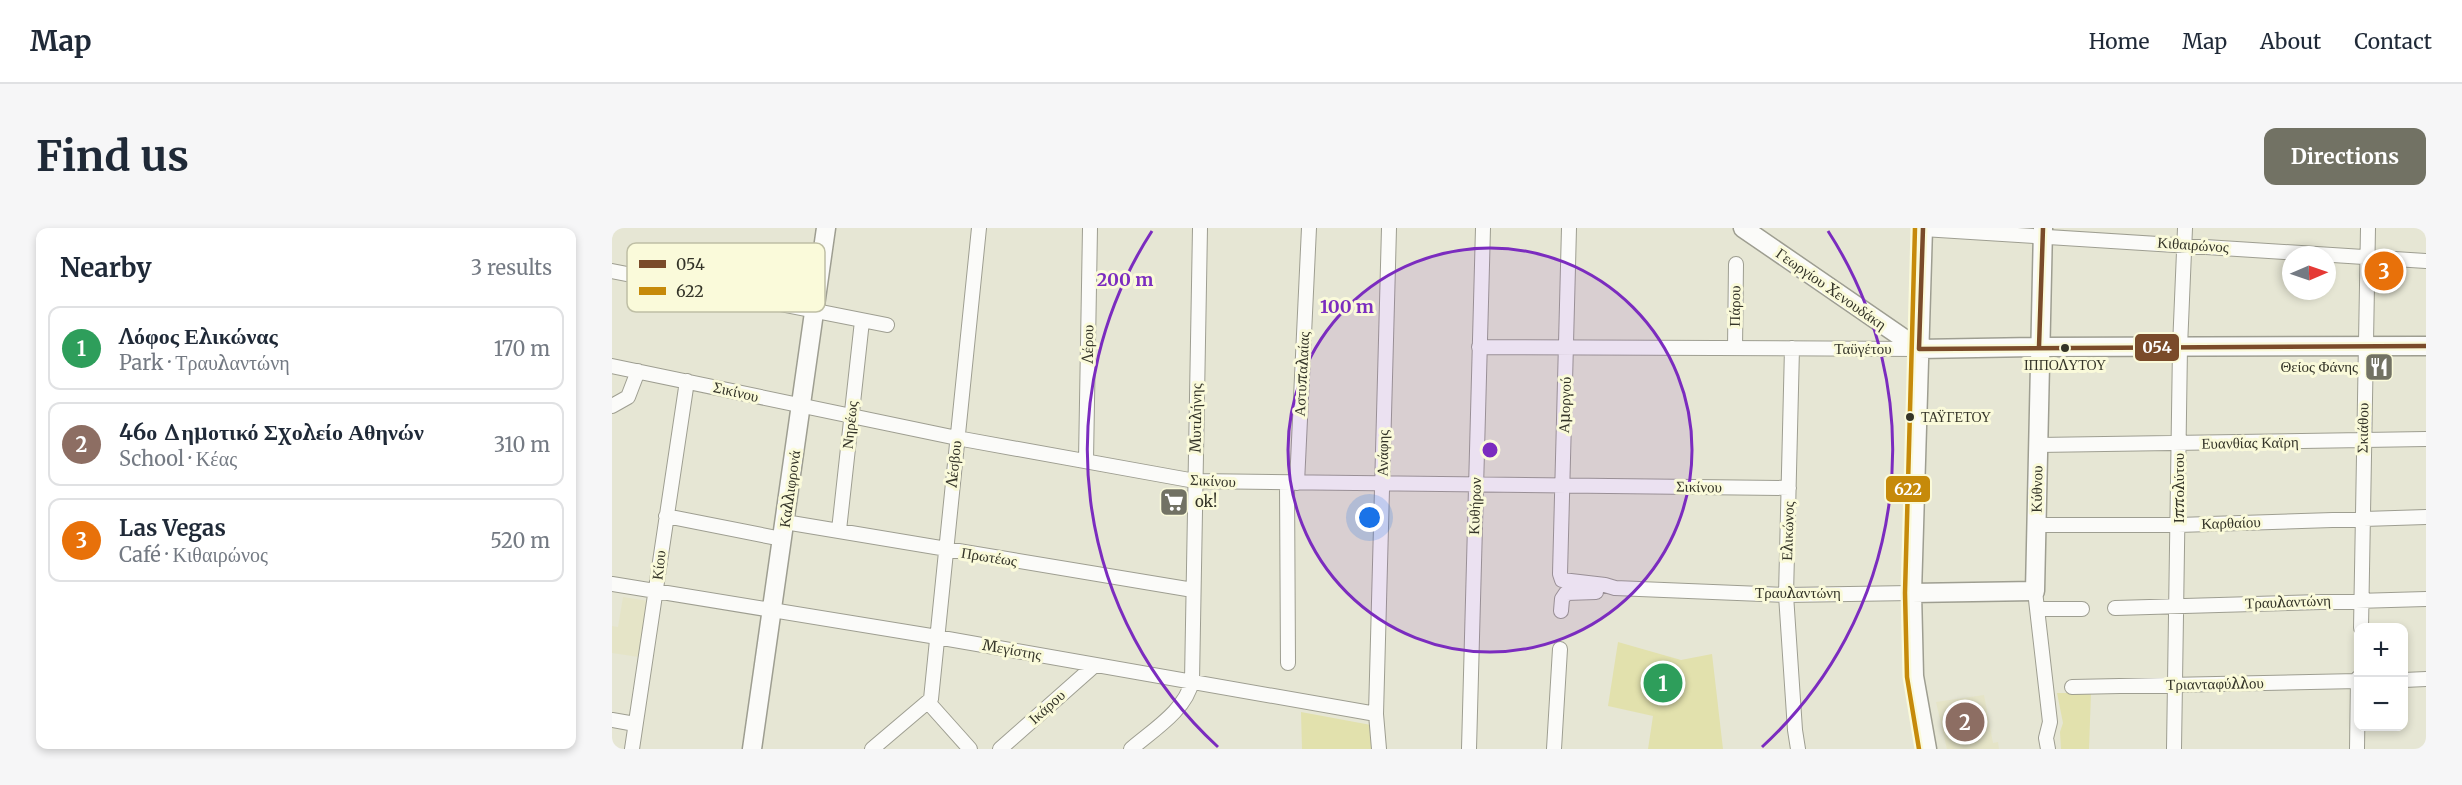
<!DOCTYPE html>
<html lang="en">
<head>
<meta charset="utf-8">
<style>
  :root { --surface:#fff; --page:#f6f6f7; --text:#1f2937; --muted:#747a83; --line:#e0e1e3; --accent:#727264 }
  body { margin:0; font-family:Merriweather,serif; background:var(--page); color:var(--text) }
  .controls { position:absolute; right:18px; bottom:18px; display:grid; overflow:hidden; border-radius:12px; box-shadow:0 3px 9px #0003 }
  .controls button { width:54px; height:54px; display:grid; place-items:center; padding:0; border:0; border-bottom:2px solid var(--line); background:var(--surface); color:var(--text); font:30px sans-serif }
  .compass { position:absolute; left:1670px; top:18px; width:54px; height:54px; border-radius:50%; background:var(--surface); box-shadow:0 3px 9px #0003; rotate:88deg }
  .you { position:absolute; left:758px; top:290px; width:21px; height:21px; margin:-15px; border:4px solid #fff; border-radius:50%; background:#1a73e8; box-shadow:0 0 0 9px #1a73e833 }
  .badge { display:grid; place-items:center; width:39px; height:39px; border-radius:50%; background:var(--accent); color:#fff; font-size:20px; font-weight:700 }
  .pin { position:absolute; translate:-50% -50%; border:3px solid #fff; box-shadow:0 2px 6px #0006 }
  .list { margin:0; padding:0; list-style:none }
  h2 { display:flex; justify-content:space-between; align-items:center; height:78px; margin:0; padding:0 24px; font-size:26px }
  h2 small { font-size:20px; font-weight:400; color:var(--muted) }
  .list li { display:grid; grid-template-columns:39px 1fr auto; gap:18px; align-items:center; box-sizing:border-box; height:84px; margin:0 12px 12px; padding:0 12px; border:2px solid var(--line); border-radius:12px }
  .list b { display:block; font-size:22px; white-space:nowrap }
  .list p { margin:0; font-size:20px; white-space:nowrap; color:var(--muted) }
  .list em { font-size:20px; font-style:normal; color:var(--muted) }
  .map { position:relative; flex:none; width:1814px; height:521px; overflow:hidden; border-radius:12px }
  header { display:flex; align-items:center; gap:36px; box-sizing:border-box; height:84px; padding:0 30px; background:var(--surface); border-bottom:2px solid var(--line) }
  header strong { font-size:28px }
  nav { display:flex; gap:33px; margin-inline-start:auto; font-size:21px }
  .intro { display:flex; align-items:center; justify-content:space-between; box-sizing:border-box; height:144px; padding:0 36px }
  h1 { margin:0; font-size:42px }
  .button { padding:15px 27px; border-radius:12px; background:var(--accent); color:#fff; font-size:21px; font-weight:700 }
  main { display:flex; gap:36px; padding:0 36px }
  aside { flex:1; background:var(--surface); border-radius:12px; box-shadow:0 3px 9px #0003 }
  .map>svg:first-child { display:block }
</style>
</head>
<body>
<header>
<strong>Map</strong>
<nav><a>Home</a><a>Map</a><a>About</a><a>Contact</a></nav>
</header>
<div class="intro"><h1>Find us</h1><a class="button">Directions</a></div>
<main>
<aside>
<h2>Nearby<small>3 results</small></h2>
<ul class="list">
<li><span class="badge" style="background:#2e9e5b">1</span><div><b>Λόφος Ελικώνας</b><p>Park · Τραυλαντώνη</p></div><em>170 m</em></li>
<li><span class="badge" style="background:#8d6e63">2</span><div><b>46ο Δημοτικό Σχολείο Αθηνών</b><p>School · Κέας</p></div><em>310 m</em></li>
<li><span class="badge" style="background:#e8710a">3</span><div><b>Las Vegas</b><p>Café · Κιθαιρώνος</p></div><em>520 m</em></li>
</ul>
</aside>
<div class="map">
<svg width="1814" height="521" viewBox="0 0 1814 521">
  <rect width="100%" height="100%" fill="#e6e6d4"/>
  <path fill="#e5e4c7" d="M 11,369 L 36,373 L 27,429 L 0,425 L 0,398 L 6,399 Z
    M 1372,467 L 1381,515 L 1386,514 L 1387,521 L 1335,521 L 1324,474 Z"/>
  <path fill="#e2e1ad" d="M 1006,414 L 1069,432 L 1100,426 L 1111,521 L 1036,521 L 1041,488 L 996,478 Z
    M 1445,465 L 1479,465 L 1477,521 L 1449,521 L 1448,504 L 1451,495 Z
    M 689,484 L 759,497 L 759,521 L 690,521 Z"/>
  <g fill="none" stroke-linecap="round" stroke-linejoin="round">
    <g stroke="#9e9e91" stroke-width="16">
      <path id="street" d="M 957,0 L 948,346 L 950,352 L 993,357 L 1003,360 L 1174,367 L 1300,365
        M 1311,1 L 1814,33
        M 0,43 L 275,97
        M 867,119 L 1307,121
        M 1123,120 L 1124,36
        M 1180,120 L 1174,367 L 1183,502 L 1186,521
        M 0,138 L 345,210 L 583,253 L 1177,260
        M 0,178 L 16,169 L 26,143
        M 1426,217 L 1814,211
        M 474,232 L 478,0
        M 685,255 L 697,0
        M 675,256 L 676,435
        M 54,288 L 170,311
        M 173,294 L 581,362
        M 1425,297 L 1566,297 L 1814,289
        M 227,302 L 250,93
        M 0,356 L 319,408 L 764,486
        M 1423,363 L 1438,494 L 1434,510 L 1436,521
        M 1503,380 L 1814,371
        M 1425,381 L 1470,381
        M 949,383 L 950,371 L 954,365 L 984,364
        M 1749,400 L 1756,0
        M 1792,452 L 1814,451
        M 1460,459 L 1746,453
        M 316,474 L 358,521
        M 0,492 L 23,496
        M 20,521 L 75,153
        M 260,521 L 319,471 L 367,0
        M 388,521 L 483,437
        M 519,521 C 541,502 574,482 580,453 L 588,0
        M 767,521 L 764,486 L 777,0
        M 857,521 L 871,0
        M 942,521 L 948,421
        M 1562,521 L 1568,119 L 1573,0
        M 1745,521 L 1746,450"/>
    </g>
    <g stroke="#9e9e91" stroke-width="21">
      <path id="secondary" d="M 1131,0 L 1307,121
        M 1311,0 L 1300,365 L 1302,448 L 1315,521
        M 1307,121 L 1427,119 L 1814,118
        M 1300,365 L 1423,363 L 1431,0
        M 140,521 L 214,0"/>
    </g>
    <use href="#street" stroke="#fbfbf9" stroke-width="14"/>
    <use href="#secondary" stroke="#fbfbf9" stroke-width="18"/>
    <g stroke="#fafada" stroke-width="9">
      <path id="bus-1" d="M 1311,0 L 1307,121 L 1814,118
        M 1427,119 L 1431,0"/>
    </g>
    <g stroke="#fafada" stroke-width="9">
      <path id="bus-2" d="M 1303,0 L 1293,365 L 1295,449 L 1307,521"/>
    </g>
    <use href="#bus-1" stroke="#7a4b2a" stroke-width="4.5"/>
    <use href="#bus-2" stroke="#c68a0a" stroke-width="4.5"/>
  </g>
  <circle cx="878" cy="222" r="202" fill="#7b2cbf" fill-opacity=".12"/>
  <g fill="none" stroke="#7b2cbf" stroke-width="3">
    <circle cx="878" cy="222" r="202"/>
    <path d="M606 519A403 403 0 0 1 540 3M1216 3A403 403 0 0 1 1150 519"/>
  </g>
  <defs>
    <g id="restaurant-square" transform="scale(1.5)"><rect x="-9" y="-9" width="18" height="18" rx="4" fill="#727264" stroke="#fafada"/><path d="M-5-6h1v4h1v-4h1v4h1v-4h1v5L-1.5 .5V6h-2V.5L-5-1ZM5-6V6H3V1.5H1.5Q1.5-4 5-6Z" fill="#fff"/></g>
    <g id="supermarket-square" transform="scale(1.5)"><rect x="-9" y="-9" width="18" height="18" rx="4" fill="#727264" stroke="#fafada"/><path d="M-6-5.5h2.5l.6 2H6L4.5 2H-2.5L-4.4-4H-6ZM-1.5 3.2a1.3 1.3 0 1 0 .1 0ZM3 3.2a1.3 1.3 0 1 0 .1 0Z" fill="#fff"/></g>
  </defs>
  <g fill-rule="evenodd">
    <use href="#restaurant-square" x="1767" y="139"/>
    <use href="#supermarket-square" x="562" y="274"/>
  </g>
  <g fill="#343428" stroke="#fafada" stroke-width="2">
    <circle cx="1453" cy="120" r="5"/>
    <circle cx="1298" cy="189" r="5"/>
  </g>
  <g text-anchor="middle" stroke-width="6" stroke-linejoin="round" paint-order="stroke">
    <g font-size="14" fill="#343428" stroke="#fafada">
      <text x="1453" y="142">ΙΠΠΟΛΥΤΟΥ</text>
      <text x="1309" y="194" text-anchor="start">ΤΑΫΓΕΤΟΥ</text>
    </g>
    <g font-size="15" fill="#343428" stroke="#fafada">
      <text transform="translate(1581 17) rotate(4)" y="5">Κιθαιρώνος</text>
      <text transform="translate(1219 61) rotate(35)" y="5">Γεωργίου Χενουδάκη</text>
      <text transform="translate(1123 78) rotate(-89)" y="5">Πάρου</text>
      <text transform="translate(476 116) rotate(-89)" y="5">Λέρου</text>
      <text x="1251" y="126">Ταϋγέτου</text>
      <text transform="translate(690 146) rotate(-87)" y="5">Αστυπαλαίας</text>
      <text transform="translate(124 164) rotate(13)" y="5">Σικίνου</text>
      <text transform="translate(953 177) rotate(-88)" y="5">Αμοργού</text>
      <text transform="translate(584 190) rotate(-89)" y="5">Μυτιλήνης</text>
      <text transform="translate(238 197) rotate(-84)" y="5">Νηρέως</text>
      <text transform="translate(1751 200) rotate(-89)" y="5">Σκιάθου</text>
      <text transform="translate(1638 215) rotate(-1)" y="5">Ευανθίας Καϊρη</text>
      <text transform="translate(771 225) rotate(-89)" y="5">Ανάφης</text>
      <text transform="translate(342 236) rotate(-84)" y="5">Λέσβου</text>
      <text transform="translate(601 253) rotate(3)" y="5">Σικίνου</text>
      <text transform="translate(1087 259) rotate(1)" y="5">Σικίνου</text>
      <text transform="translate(1567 260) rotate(-90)" y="5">Ιππολύτου</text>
      <text transform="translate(178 261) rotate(-82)" y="5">Καλλιφρονά</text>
      <text transform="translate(1425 261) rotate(-89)" y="5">Κύθνου</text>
      <text transform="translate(863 278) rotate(-88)" y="5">Κυθήρων</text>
      <text transform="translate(1619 295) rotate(-2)" y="5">Καρθαίου</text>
      <text transform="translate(1176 303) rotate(-88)" y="5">Ελικώνος</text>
      <text transform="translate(377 329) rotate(9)" y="5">Πρωτέως</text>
      <text transform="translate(47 337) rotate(-83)" y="5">Κίου</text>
      <text x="1186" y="370">Τραυλαντώνη</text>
      <text transform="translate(1676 374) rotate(-2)" y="5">Τραυλαντώνη</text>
      <text transform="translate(400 422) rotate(10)" y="5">Μεγίστης</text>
      <text transform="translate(1603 456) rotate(-1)" y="5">Τριανταφύλλου</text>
      <text transform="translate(435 479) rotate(-42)" y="5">Ικάρου</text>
    </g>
    <g font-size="15" fill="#343428" stroke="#fafada" text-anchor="end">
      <text x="1746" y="144">Θείος Φάνης</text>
      <text x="583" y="279" text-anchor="start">ok!</text>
    </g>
  </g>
  <rect x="15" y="15" width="198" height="69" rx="9" fill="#fafada" stroke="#bfbfa5" stroke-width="1.5"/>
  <rect x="27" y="32" width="27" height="8" fill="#7a4b2a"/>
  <rect x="27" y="59" width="27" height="8" fill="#c68a0a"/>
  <g font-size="16" fill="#343428">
    <text x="64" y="42">054</text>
    <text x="64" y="69">622</text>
  </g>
  <circle cx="878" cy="222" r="9" fill="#7b2cbf" stroke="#fafada" stroke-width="3"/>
  <g font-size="18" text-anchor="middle" font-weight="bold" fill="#7b2cbf" stroke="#fafada" stroke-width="6" stroke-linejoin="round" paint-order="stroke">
    <text x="513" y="58">200 m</text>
    <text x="735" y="85">100 m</text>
  </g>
  <g stroke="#fafada" stroke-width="2">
    <rect x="1522" y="105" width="46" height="29" rx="6" fill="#7a4b2a"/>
    <rect x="1273" y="247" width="46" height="28" rx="6" fill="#c68a0a"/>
  </g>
  <g font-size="16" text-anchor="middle" font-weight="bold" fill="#fff">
    <text x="1545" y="125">054</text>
    <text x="1296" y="267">622</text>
  </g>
</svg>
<div class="controls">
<button>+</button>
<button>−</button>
</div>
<svg class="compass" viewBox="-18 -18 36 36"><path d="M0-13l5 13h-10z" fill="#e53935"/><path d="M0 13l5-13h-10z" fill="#747a83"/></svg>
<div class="you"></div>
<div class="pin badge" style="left:1051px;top:455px;background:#2e9e5b">1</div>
<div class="pin badge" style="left:1353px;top:494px;background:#8d6e63">2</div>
<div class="pin badge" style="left:1772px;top:43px;background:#e8710a">3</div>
</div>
</main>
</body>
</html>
